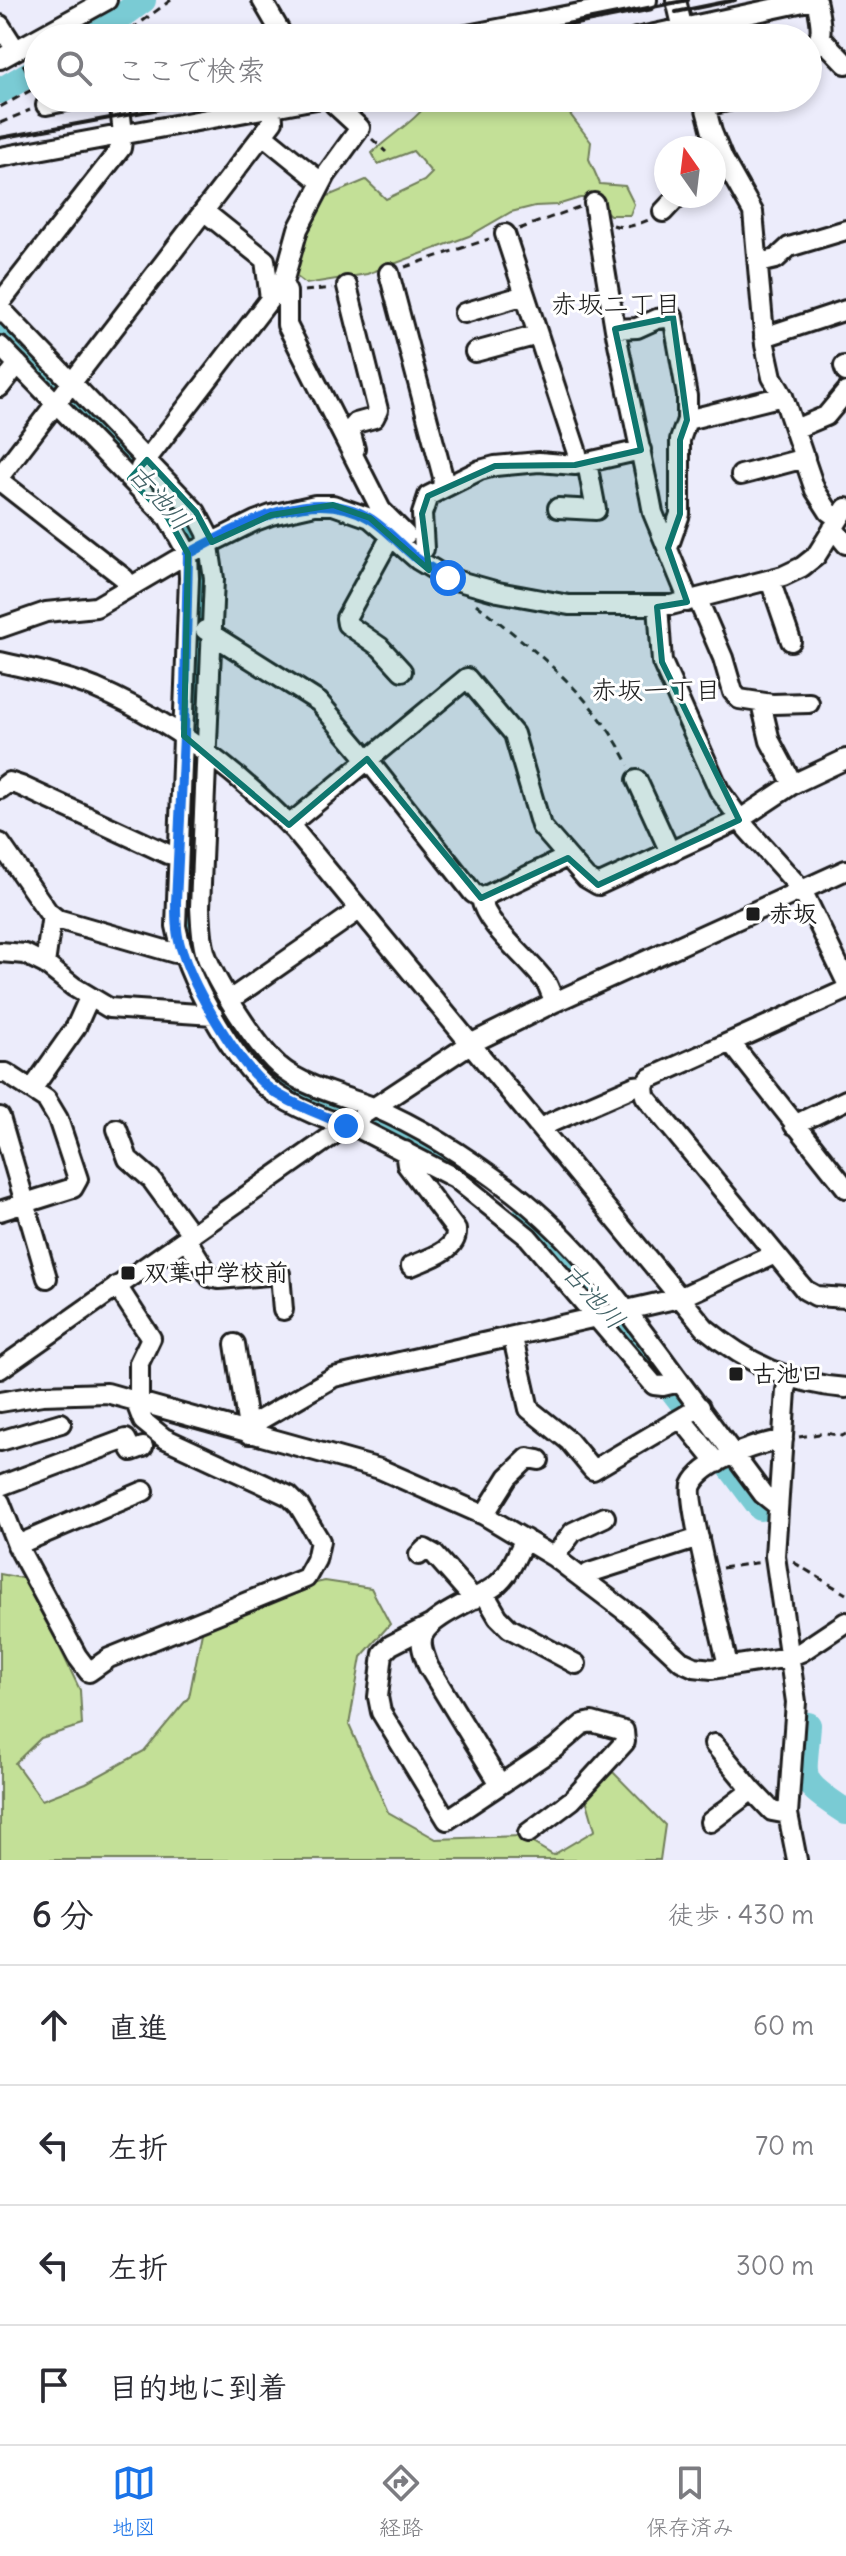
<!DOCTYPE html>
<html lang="ja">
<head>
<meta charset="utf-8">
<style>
  :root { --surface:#fff; --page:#f2f2f3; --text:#2b2b33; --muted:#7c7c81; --line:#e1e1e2; --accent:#1a73e8 }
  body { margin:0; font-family:Delius,"Klee One",sans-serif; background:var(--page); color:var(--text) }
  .compass { position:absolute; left:654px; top:136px; width:72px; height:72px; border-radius:50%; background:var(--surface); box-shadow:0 4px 12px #0003; rotate:346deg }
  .stop { position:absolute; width:24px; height:24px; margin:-18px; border:6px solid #1a73e8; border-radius:50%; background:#fff }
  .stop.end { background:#1a73e8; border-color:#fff; box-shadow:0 2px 8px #0008 }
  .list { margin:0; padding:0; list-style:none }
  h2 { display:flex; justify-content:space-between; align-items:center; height:104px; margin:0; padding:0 32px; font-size:34px }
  h2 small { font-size:26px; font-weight:400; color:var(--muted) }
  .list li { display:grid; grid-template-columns:52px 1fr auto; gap:24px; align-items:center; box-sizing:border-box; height:120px; padding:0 32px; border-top:2px solid var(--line) }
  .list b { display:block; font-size:30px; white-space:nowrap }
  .list em { font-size:26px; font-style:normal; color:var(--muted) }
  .icon { flex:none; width:44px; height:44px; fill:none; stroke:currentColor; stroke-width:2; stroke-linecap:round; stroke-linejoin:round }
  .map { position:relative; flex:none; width:846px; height:1860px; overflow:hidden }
  .search { position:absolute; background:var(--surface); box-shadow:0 4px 12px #0003; left:24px; right:24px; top:24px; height:88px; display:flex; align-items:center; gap:20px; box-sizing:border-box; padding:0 28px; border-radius:44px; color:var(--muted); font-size:30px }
  .sheet { height:584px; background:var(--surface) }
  nav { display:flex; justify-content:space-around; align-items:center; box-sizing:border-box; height:112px; border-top:2px solid var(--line); background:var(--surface); font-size:22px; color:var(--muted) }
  nav a { display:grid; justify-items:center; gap:4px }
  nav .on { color:var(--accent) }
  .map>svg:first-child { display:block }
</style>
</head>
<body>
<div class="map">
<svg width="846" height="1860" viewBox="0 0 846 1860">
  <rect width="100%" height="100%" fill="#ececfb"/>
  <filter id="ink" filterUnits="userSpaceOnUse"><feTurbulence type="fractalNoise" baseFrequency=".0125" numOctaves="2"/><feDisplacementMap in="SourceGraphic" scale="16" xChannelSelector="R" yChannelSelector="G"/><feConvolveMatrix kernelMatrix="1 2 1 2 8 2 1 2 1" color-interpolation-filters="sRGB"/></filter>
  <g filter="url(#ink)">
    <path fill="#c3e097" stroke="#707e5a" stroke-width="2" d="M 431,98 L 555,98 L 563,105 L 591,142 L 589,159 L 600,184 L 625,186 L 634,204 L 630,215 L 610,215 L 591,198 L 580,198 L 557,205 L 535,206 L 511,212 L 469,236 L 367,274 L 306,284 L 293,274 L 310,222 L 323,198 L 366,180 L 386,199 L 424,181 L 432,173 L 413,151 L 378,164 L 372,153 C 390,135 418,120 431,98 Z
      M 0,1574 L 27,1579 L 80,1690 L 82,1725 L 41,1738 L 15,1763 L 42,1800 L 86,1783 L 144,1751 L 189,1697 L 203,1627 L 219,1604 L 325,1581 L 371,1588 L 390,1624 L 361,1657 L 349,1725 L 388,1812 L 436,1839 L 521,1836 L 553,1855 L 595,1830 L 585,1795 L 613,1772 L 665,1825 L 660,1860 L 0,1860 Z"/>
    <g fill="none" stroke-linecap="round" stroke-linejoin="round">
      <path stroke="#7acbd4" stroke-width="26" d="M 92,38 L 143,0
        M 0,91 L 38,69
        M 0,328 L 189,523 L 201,552 L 203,570 L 196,716
        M 195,765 L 188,924 L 195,956 L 215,1002 L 251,1055 L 299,1093 L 341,1108
        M 385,1127 L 449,1170
        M 520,1221 C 615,1305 685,1407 761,1508
        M 808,1725 C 804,1784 795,1777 846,1812"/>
      <g stroke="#1c1c1c" stroke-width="24">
        <path id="minor" d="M 262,0 L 284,38
          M 676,0 L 685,38
          M 0,25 L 16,50
          M 38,38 L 107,0
          M 452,38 L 647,0
          M 636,38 L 813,0
          M 821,38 L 846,64
          M 808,56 C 826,37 821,23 816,0
          M 0,59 L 38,38
          M 332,98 L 334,104 L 360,128 L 326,175 L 298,229 L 283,283 L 287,292 L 287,325 L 381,510 L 406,535
          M 703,98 L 712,132 L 723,159 L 753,212 L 765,345 L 772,377 L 783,396 L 815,490 L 829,512 L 839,519
          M 46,105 L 82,98
          M 705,106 L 741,98
          M 263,135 L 316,178
          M 0,157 L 322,98
          M 594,203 L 615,329 L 650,497 L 653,513 L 685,591 L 687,602
          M 663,212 L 678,196
          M 505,234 L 577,453 L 575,465
          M 759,263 L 776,259 L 789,247 L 846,230
          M 389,273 L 443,477 L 442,489
          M 347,286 L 378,410 L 374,418 L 356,423 L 350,430 L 355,449
          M 0,303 L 121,148 L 123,134 L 119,98
          M 0,308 L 196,512 L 207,533 L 214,579 L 200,907 C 201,923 201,940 206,955 C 216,983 257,1047 279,1066 C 301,1086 346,1097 373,1107 C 423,1128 470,1159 513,1192 C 580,1244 630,1314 680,1382
          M 464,313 L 525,295
          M 615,329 L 637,328 L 657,319 L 673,317 L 687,396 L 687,420 L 680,440 L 680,514 L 668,548
          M 764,337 L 846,310
          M 0,346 L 168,518 L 188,554 L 189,578 L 176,926 C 186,975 230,1058 270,1090 C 291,1106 334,1124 360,1129 L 455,1178 L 528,1237 L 654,1385 L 663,1386 L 680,1382 L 763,1494 L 778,1506
          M 475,352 L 538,335
          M 844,366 L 846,372
          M 0,387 L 18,364
          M 687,420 L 783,396
          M 795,429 L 826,416 L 846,392
          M 140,468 L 270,299 L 265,260 L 205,212
          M 741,475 L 805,458
          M 0,476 L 273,121 L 272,108
          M 0,481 L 124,578 L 130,586
          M 558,508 L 596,510 L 587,463
          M 833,528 L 846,544
          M 391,536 L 346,618 L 347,624 L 380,647 L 402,671
          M 424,549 L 422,514 L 428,496 L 480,470 L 495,466 L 539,462 L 575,465 L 641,450
          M 770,580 L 791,641
          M 698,600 L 723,658 L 733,692 L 739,699 L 772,704 L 809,703
          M 658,605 L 662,662 L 719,790 L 747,829 L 802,890 L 846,981
          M 0,628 L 46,612 L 96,607 L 176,560 L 255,521 L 271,515 L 315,505 L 333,505 L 370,518 L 418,560 L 448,578 L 498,592 L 569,605 L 671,605 L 783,576 L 802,567 L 816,556 L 846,508
          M 205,630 L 319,702 L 367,759 L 473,893 L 481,898 L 567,857
          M 0,662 C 32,669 65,676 95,688 C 172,721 237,771 295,831 L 705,1328 C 747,1363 791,1384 846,1388
          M 761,703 L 770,741 L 793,784
          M 637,780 L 670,852
          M 0,789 L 9,782 L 21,786 L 168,854 L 178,856
          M 289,825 L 467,678 L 514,734 L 541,826 L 586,878 L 598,885 L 739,820 L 793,784 L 846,759
          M 0,843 L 48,912 L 57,919 L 175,953 L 182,952
          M 481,898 C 485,926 531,960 547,984 C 550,990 552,997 555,1002
          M 0,952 L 25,954 L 45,964 L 74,987 L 109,1008 L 213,1015
          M 45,964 L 52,915
          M 231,999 L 359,910
          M 731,1043 L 846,1188
          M 0,1073 L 6,1073 L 46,1099 L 58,1119 L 78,1179 L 73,1188 L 0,1211
          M 35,1085 L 76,1027 L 89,998
          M 644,1085 L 645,1096 L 805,1290 L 816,1296 L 846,1298
          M 0,1117 L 47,1278
          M 794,1125 L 846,1100
          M 117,1129 L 128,1159 L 151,1179 L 192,1235
          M 541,1129 L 552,1122 L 635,1086 L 644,1085 L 650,1078 L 846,990
          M 405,1151 L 407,1165 L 456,1230 C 458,1251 427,1259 411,1266
          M 186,1238 L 210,1277 L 219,1279 L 280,1274 L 283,1310
          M 513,1338 L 529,1409 L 569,1441 L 593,1470 L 700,1407
          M 235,1344 L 249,1434
          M 0,1369 L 346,1126 L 470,1044 L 555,1002 L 846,870
          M 790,1378 L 786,1390 L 775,1556 L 796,1702 L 788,1814 L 797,1860
          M 0,1402 L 42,1395 L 107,1393 L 380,1469 L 484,1515 L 554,1557 L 637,1620 L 681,1661 L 694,1667 L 712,1669 L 789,1657 L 801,1652 L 846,1622
          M 682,1420 L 717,1463
          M 249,1434 L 260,1420 L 334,1377 L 679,1298 L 775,1254
          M 0,1441 L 61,1423
          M 0,1486 L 126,1439 L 132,1451 L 143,1447
          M 0,1502 L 17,1545 L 77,1656 L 89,1672 L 109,1658 L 306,1578 L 316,1560 L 320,1541 L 299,1506 L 289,1496 L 164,1438 L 143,1421 L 136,1403 L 139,1396 L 139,1363 L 151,1338 L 117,1286
          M 484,1515 L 508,1477 L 528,1458 L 539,1460
          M 17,1545 L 144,1491
          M 419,1555 L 425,1549 L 434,1554 L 474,1599
          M 554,1557 L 573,1532 L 605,1517
          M 585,1579 L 589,1573 L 699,1538
          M 484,1593 L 498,1617 L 509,1628 L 576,1664
          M 432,1624 L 391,1645 L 383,1653 L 378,1697 L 381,1712 L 447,1820 L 555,1748 L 583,1724 L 592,1722 L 624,1731 L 625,1742 L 572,1800 L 528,1833
          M 728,1666 C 723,1641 686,1498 692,1485 C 703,1461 758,1443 783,1440
          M 500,1784 L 428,1666 C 425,1656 419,1646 423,1635 C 431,1616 478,1599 495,1586 C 510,1575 517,1554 525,1539
          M 752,1790 L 772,1811 L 788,1814
          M 710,1822 L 752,1790 L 714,1744"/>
      </g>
      <path stroke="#1c1c1c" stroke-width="3" stroke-dasharray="8 6" stroke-linecap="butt" d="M 120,38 L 171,0
        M 23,64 L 38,90
        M 0,107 L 35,88
        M 0,123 L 30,110
        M 372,139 L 386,152
        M 613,225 C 626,230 638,224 651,219
        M 519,229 L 579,207
        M 405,267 L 489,239
        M 304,291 L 332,288
        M 476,604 C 536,651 595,696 629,765
        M 799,1437 L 826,1433 L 842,1436 L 846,1434
        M 793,1562 L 846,1594
        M 722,1568 L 762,1562"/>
      <use href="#minor" stroke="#fff" stroke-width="18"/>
      <path stroke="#1c1c1c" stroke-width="4" d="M 676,12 L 735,0
        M 496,38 L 688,0
        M 0,138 L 220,98"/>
    </g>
  </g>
  <g fill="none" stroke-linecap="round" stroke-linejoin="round" filter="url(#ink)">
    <path stroke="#1a73e8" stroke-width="10" d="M 346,1126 C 322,1114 295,1106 273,1091 C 240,1069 194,989 182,951 C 176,936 176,918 176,902 L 184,736 L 188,554 C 239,527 311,483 369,518 C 386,528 400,545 416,558 C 426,566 437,572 448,578"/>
  </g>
  <path fill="#0f766e" fill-opacity="0.2" stroke="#0f766e" stroke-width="6" stroke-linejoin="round" d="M 673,317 L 687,420 L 680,440 L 680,514 L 668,548 L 687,602 L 657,607 L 662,662 L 739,820 L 598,885 L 568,858 L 481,898 L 367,759 L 289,825 L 184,736 L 188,554 L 168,518 L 130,479 L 147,460 L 196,512 L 212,542 L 271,515 L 333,505 L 370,518 L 429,570 L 422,514 L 428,496 L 495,466 L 575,465 L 641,450 L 615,329 Z"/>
  <g fill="#1c1c1c" stroke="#fff" stroke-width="3">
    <rect x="745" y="906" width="16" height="16" rx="4"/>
    <rect x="120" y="1265" width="16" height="16" rx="4"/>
    <rect x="728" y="1366" width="16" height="16" rx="4"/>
  </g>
  <g text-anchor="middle" stroke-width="6" stroke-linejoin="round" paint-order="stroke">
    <g font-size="24" font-weight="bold" fill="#1c1c1c" stroke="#fff" text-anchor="start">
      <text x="769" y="922">赤坂</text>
      <text x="144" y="1281">双葉中学校前</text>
      <text x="752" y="1382">古池口</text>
    </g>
    <g font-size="26" fill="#1c1c1c" stroke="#fff">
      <text x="616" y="313">赤坂二丁目</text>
      <text x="656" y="699">赤坂一丁目</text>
    </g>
    <g font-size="26" font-style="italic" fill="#426266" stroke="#fff">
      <text transform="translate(160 497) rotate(49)" y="9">古池川</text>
      <text transform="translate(594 1296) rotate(48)" y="9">古池川</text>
    </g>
  </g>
</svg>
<svg class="compass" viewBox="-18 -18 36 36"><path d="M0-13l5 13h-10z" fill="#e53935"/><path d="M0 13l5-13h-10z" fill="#7c7c81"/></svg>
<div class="stop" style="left:448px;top:578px"></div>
<div class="stop end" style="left:346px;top:1126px"></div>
<div class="search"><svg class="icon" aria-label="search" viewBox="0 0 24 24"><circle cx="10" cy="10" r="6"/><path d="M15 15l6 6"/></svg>ここで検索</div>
</div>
<section class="sheet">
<h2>6 分<small>徒歩 · 430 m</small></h2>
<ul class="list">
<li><svg class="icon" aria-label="ahead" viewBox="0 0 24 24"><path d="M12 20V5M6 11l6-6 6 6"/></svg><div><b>直進</b></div><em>60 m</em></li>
<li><svg class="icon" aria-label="left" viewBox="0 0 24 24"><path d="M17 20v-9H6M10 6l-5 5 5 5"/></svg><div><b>左折</b></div><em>70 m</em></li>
<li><svg class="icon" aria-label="left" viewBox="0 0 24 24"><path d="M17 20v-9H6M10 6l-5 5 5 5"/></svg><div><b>左折</b></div><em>300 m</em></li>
<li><svg class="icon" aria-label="arrive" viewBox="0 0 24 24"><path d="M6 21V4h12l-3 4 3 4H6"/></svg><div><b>目的地に到着</b></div></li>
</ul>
</section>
<nav>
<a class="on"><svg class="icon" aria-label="map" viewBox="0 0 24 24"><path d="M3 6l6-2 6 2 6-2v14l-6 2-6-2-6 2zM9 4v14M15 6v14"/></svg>地図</a>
<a><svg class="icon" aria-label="directions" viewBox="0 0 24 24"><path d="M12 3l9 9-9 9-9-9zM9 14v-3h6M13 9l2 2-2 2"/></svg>経路</a>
<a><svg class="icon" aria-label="saved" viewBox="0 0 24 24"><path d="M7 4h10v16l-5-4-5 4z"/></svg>保存済み</a>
</nav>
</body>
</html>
